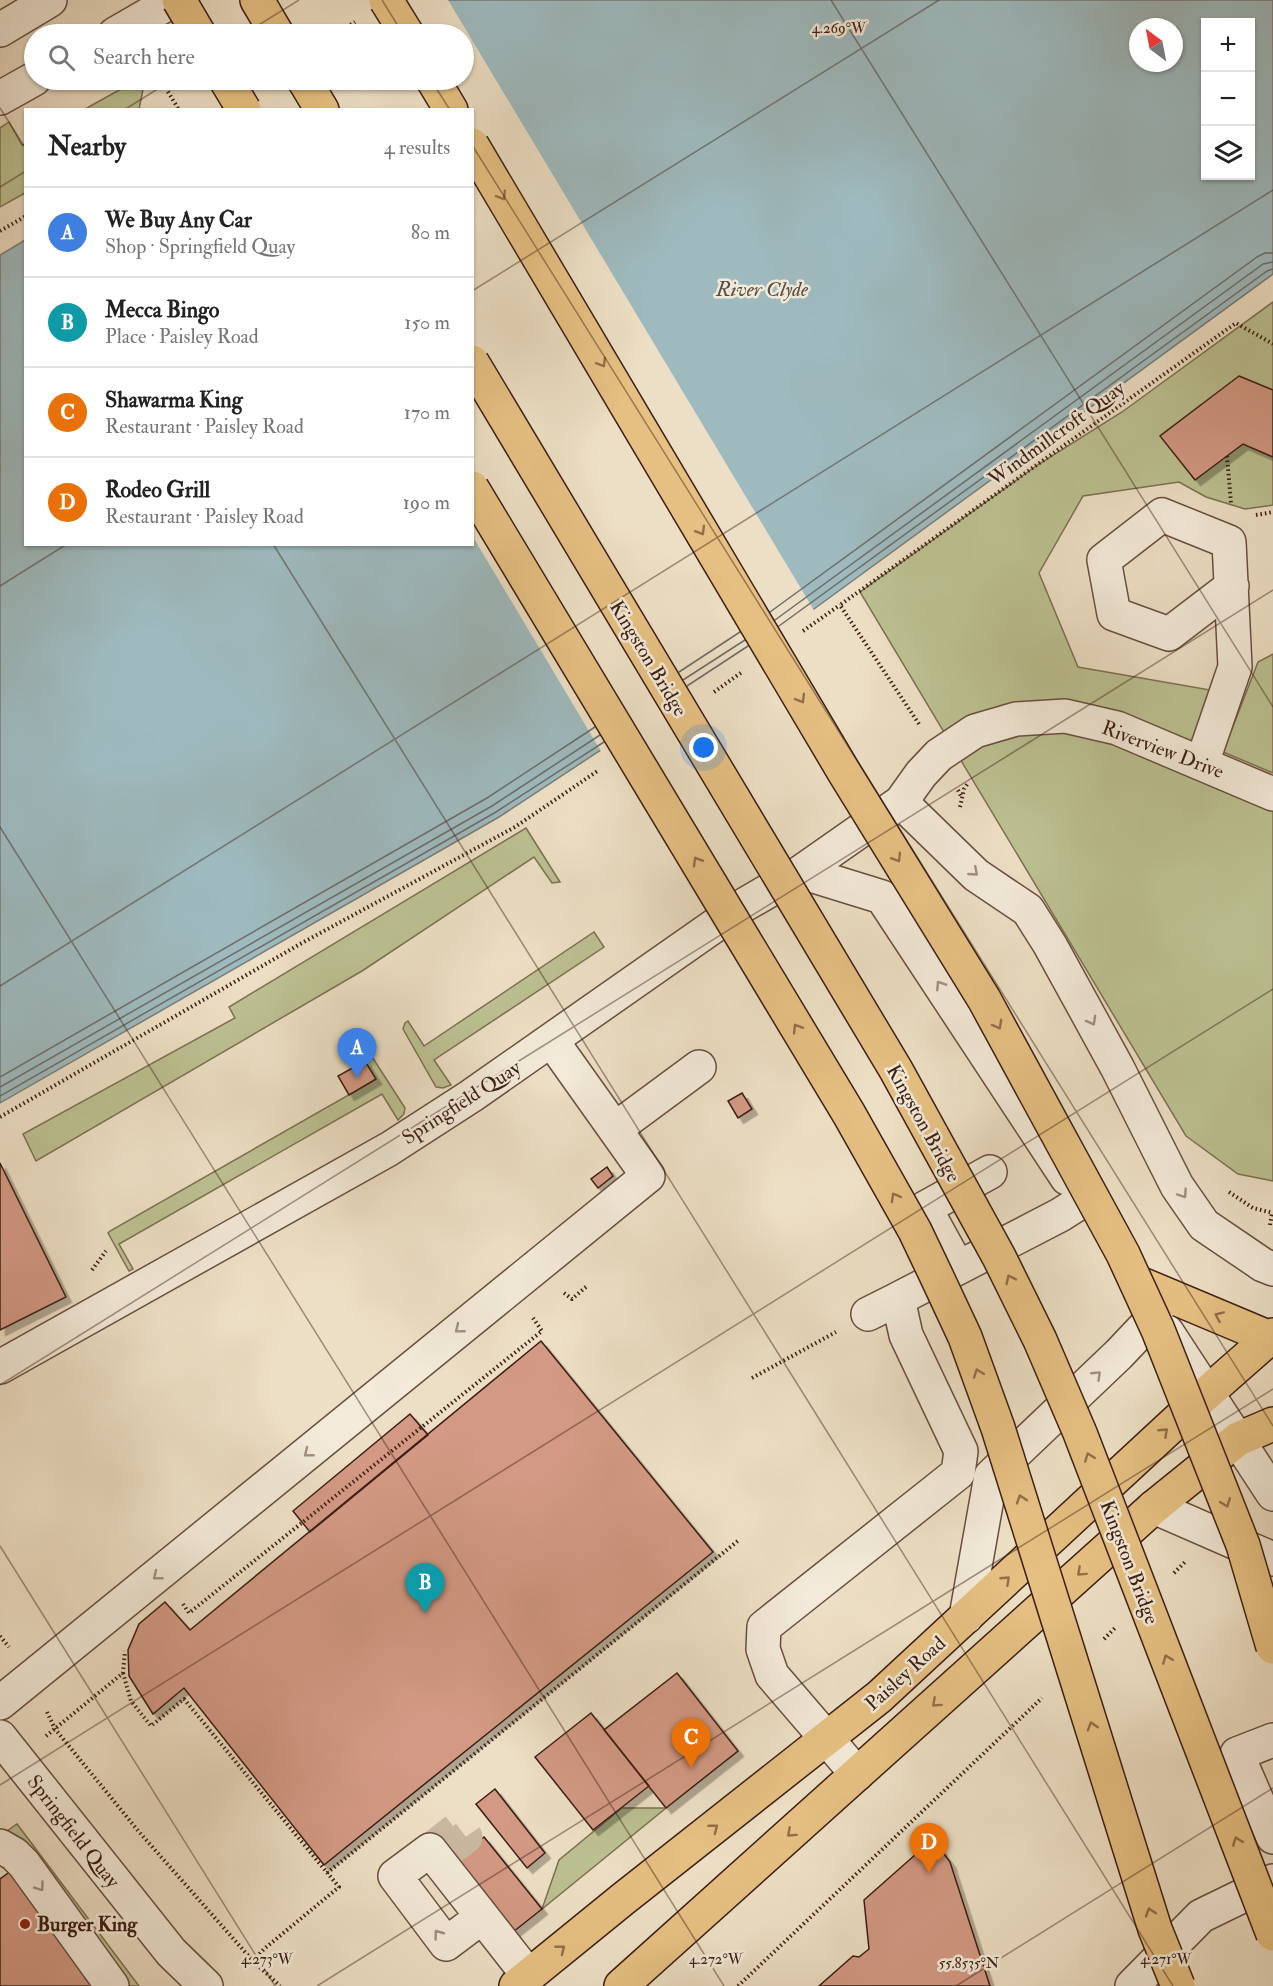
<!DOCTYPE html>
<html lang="en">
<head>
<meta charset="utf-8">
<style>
  :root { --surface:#fff; --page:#f6f6f6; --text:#222; --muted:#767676; --line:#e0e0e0; --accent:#2563eb }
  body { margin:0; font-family:"IM FELL Double Pica",serif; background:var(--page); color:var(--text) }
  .controls { position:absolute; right:18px; top:18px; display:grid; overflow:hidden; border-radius:0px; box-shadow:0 2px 4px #0004 }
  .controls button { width:54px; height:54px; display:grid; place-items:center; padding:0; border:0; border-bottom:2px solid var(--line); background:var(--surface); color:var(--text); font:30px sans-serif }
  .compass { position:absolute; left:1129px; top:18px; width:54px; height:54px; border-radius:50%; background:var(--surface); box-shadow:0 2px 4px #0004; rotate:328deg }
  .you { position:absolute; left:704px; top:748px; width:21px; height:21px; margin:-15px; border:4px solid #fff; border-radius:50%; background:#1a73e8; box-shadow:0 0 0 9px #1a73e833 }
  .badge { display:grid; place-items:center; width:39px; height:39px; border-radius:50%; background:var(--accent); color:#fff; font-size:20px; font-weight:700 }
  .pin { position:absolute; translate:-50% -50px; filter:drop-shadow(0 2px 3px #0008) }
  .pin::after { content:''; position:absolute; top:32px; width:21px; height:18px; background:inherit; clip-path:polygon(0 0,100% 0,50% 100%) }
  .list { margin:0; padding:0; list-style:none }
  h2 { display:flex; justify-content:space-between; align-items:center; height:78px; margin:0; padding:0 24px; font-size:26px }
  h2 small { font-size:20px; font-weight:400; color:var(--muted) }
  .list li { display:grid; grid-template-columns:39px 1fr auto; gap:18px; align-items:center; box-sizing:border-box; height:90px; padding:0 24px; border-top:2px solid var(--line) }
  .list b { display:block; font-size:22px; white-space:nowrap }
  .list p { margin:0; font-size:20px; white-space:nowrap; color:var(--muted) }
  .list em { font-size:20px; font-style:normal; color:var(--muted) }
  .icon { flex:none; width:33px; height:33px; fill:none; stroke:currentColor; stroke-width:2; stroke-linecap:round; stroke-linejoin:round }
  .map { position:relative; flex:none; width:1273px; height:1986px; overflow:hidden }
  .search { position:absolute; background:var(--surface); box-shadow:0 2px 4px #0004; left:24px; top:24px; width:450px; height:66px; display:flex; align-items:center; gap:15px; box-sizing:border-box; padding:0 21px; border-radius:33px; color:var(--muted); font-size:22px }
  .panel { position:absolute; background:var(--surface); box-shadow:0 2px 4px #0004; left:24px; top:108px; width:450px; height:438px; border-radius:0px }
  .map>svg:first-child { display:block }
</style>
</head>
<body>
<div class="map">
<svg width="1273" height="1986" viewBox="0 0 1273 1986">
  <defs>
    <filter id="shadow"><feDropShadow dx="5.5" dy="5.5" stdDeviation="0" flood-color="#0004"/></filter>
  </defs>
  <rect width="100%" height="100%" fill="#eddfc5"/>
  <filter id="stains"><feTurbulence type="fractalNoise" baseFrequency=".00333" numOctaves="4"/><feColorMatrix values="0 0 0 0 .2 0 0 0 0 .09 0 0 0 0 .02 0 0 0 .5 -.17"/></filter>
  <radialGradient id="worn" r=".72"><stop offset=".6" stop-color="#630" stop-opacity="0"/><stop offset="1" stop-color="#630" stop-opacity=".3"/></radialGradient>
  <path fill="#bcc192" stroke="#7c7052" stroke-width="1.5" d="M 137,80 L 145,80 L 139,109 L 85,109 Z
    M 9,122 L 22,145 L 25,144 L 25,193 L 0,207 L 0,128 Z
    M 1273,302 L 1273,505 L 1245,509 L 1206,497 L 1179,482 L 1083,496 L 1039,573 L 1078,667 L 1216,691 L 1187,766 L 1273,803 L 1273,1181 L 1238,1174 L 1186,1136 L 860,592 L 1039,464 L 1122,412 Z
    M 1273,654 L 1273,773 L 1223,752 L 1258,662 Z
    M 526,828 L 560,882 L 552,883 L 534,857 L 362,971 L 36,1161 L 23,1134 L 235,1018 L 229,1007 Z
    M 594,932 L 604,947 L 434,1060 L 451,1085 L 443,1088 L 436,1087 L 403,1029 L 405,1023 L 408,1021 L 424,1046 Z
    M 363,1051 L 369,1052 L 405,1108 L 404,1114 L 398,1120 L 382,1094 L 119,1244 L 133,1269 L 129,1271 L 108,1233 L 110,1231 L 375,1080 L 360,1053 Z
    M 622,1808 L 666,1808 L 542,1909 L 559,1860 Z
    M 17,1824 L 139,1986 L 128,1986 L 3,1834 Z"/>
  <path fill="#9ebabf" stroke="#777c7a" stroke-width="1.5" fill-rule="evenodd" d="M 435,0 L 1273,0 L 1273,274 L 803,617 L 499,817 L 0,1103 L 0,255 L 25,240 L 26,544 L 472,544 L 472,110 L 464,80 L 464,34 ZM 1206,22 L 1250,22 L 1250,176 L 1206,176 ZM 1138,27 L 1174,27 L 1174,63 L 1138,63 Z"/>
  <path fill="#eddfc5" d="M 429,0 L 448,0 L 815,612 L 602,753 L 473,537 L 472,110 L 248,110 L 249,107 L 295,80 L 464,80 L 464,34 L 374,34 L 376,32 Z"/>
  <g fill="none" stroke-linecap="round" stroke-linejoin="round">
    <path stroke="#6d6c69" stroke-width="1.5" d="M 770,612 L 1257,257 L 1265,253 L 1273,253
      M 775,620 L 1263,264 L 1273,262
      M 779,626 L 1267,271 L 1273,269
      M 679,672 L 740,632
      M 683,680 L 745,640
      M 687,686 L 748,646
      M 0,1077 L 487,798 L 595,727
      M 0,1087 L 492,806 L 600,735
      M 0,1096 L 496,812 L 604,742"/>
  </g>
  <path fill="#d39984" stroke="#3c1e13" stroke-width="1.5" filter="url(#shadow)" d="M 1239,376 L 1273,390 L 1273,457 L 1243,444 L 1195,480 L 1160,436 Z
    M 365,1061 L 376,1079 L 349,1095 L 338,1076 Z
    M 742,1093 L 752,1109 L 738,1118 L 728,1101 Z
    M 0,1163 L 66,1297 L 0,1330 Z
    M 607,1167 L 613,1176 L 598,1188 L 591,1179 Z
    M 541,1341 L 713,1552 L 324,1865 L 184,1688 L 153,1714 L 129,1676 L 128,1650 L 139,1624 L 165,1602 L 190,1630 Z
    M 410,1414 L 428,1435 L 310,1532 L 293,1511 Z
    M 677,1673 L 738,1751 L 666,1808 L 604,1730 Z
    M 591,1713 L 649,1786 L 593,1830 L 535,1757 Z
    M 495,1789 L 545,1853 L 527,1868 L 476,1804 Z
    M 484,1837 L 542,1909 L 508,1936 L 451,1863 Z
    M 933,1839 L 950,1862 L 990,1986 L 819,1986 L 853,1956 L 859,1957 L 869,1949 L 864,1900 Z
    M 11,1871 L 97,1986 L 0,1986 L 0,1879 Z"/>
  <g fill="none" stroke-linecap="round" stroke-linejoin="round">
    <path stroke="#cab8a1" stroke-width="33" stroke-dasharray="33 16" stroke-linecap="butt" d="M 430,1850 L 459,1827 L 466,1837 L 437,1859"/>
    <g stroke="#684e40" stroke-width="36">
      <path id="minor" d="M 0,30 L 50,0
        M 115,34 L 174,0
        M 0,98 L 34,79
        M 1202,763 L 1235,667 L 1229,542 L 1162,515 L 1104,560 L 1114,614 L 1169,634 L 1232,586
        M 901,802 L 976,875 L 1028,910 L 1050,945 L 1117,1067 L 1177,1186 L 1204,1225 L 1263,1265 L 1273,1269
        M 801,872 L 882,897 L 1067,1178
        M 615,1129 L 699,1067
        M 958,1268 L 925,1208 L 990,1172
        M 868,1314 L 898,1299
        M 1167,1332 L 1273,1494
        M 0,1367 L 389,1149 L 471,1096 L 744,905 L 801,872 L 901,802 L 921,774 L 939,755 L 975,731 L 1016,719 L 1065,716 L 1117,728 L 1273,794
        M 1154,1507 L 1273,1559
        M 966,1617 L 991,1476 L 1119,1354 L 1156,1315
        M 0,1703 L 648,1176 L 552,1041
        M 0,1737 L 171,1952 L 206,1986
        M 1273,1740 L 1237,1754 L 1273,1837
        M 857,1774 L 772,1675 L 763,1649 L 764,1627 L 958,1473 L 961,1451 L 906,1335 L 898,1299 L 1060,1215 L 1082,1201
        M 0,1846 L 14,1854 L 24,1864 L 112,1986
        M 482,1917 L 446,1944 L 395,1876 L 430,1850 L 528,1975
        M 1132,1986 L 1201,1916 L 1273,1881"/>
    </g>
    <g stroke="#3c1e13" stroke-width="36">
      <path id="major" d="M 1139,1283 L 1270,1338 L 1273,1337
        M 516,1986 L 623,1899 L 879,1697 L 1207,1393 L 1273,1335
        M 621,1986 L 1154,1507 L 1238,1439 L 1273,1424"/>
    </g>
    <g stroke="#3c1e13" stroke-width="36">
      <path id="highway" d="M 257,0 L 277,34
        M 304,80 L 322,110
        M 433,80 L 451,110"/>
    </g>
    <path stroke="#3c1e13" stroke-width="4" stroke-dasharray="1.5 3" stroke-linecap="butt" d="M 335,34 L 355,22
      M 161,80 L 179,110
      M 0,231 L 26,216
      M 1227,456 L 1231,503
      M 1256,515 L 1273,512
      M 803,631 L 840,605
      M 714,692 L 742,672
      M 919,724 L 840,605 L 1236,323 L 1273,344
      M 958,790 L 962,798
      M 960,807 L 964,789 L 968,783
      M 0,1117 L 302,943 L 515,827 L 599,770
      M 1229,1192 L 1253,1208 L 1273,1213
      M 1270,1225 L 1272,1213
      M 92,1270 L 106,1251
      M 564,1293 L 572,1299 L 587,1286
      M 752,1378 L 836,1332
      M 1174,1573 L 1186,1561
      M 183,1604 L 189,1613 L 542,1331 L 533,1318
      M 0,1636 L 9,1647
      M 1104,1639 L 1116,1627
      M 123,1673 L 131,1701 L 151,1726 L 184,1699 L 339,1887 L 264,1949 L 253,1961
      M 47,1712 L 55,1729 L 140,1833 L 253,1961 L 280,1986
      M 46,1736 L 123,1673 L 125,1651
      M 327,1873 L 739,1540
      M 738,1986 L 1042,1698"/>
    <use href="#minor" stroke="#f3ead9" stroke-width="33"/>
    <use href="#major" stroke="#e6c082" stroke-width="33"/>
    <use href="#highway" stroke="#e6c082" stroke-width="33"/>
    <g stroke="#3c1e13" stroke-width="36" stroke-linecap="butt">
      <path id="highway-bridge" d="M 179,0 L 199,34
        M 386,0 L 407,34
        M 226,80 L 244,110
        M 472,145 L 844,772 L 984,999 L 1123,1254 L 1158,1330 L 1243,1545 L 1273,1647
        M 472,362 L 896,1070 L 999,1257 L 1040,1340 L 1080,1433 L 1273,1934
        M 472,488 L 849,1114 L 915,1231 L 936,1275 L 965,1337 L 998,1428 L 1155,1929 L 1178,1986"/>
    </g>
    <use href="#highway-bridge" stroke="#e6c082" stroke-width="33"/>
  </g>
  <defs><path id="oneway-chevron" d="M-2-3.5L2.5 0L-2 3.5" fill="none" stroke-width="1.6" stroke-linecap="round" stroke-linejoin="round" transform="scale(1.5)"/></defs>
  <g stroke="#916f4a">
    <use href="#oneway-chevron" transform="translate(502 196) rotate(59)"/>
    <use href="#oneway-chevron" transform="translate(602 363) rotate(59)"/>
    <use href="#oneway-chevron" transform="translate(701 531) rotate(59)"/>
    <use href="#oneway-chevron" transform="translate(801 699) rotate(59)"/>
    <use href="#oneway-chevron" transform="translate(897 858) rotate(58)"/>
    <use href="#oneway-chevron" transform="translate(697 861) rotate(-121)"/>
    <use href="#oneway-chevron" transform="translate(998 1025) rotate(61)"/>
    <use href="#oneway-chevron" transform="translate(797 1028) rotate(-121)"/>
    <use href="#oneway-chevron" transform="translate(895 1197) rotate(-119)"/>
    <use href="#oneway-chevron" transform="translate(1010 1279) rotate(-116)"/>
    <use href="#oneway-chevron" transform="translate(1219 1316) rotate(-157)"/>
    <use href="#oneway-chevron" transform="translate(978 1373) rotate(-110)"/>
    <use href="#oneway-chevron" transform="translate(1164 1432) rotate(-43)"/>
    <use href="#oneway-chevron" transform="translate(1089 1457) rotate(-111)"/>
    <use href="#oneway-chevron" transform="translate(1021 1499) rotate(-108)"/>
    <use href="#oneway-chevron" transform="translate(1226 1503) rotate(69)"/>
    <use href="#oneway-chevron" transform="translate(1081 1572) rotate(138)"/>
    <use href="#oneway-chevron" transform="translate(1006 1580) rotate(-43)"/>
    <use href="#oneway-chevron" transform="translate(1167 1659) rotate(-111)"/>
    <use href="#oneway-chevron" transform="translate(936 1703) rotate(138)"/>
    <use href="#oneway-chevron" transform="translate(1092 1726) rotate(-107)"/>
    <use href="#oneway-chevron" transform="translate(714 1828) rotate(-38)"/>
    <use href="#oneway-chevron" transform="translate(791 1833) rotate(138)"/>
    <use href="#oneway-chevron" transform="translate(1237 1841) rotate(-111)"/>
    <use href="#oneway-chevron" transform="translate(1150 1912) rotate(-108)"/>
    <use href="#oneway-chevron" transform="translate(561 1949) rotate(-39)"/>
  </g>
  <g stroke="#a18e80">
    <use href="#oneway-chevron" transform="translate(974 872) rotate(41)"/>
    <use href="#oneway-chevron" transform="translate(940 985) rotate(-123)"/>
    <use href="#oneway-chevron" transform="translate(1092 1021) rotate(61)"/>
    <use href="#oneway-chevron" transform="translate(1183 1194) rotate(56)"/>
    <use href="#oneway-chevron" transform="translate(459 1329) rotate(141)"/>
    <use href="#oneway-chevron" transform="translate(1097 1375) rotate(-44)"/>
    <use href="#oneway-chevron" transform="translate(308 1453) rotate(141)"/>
    <use href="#oneway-chevron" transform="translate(157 1576) rotate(141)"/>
    <use href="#oneway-chevron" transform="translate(40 1887) rotate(54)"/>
    <use href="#oneway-chevron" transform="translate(438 1934) rotate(-127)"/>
  </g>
  <path fill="none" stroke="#3c1e13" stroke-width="1.5" stroke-opacity="0.45" d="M 382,0 L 403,34M 831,0 L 1273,707M 244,34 L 299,0M 431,80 L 450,110M 0,108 L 26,149M 124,110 L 172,80M 472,145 L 1273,1426M 0,187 L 26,171M 472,291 L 939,0M 273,544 L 1173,1986M 0,586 L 67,544M 0,827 L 724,1986M 0,986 L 1273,190M 0,1385 L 1273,590M 0,1546 L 275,1986M 0,1785 L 1273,989M 317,1986 L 1273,1389M 956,1986 L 1273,1788"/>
  <circle fill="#8f2418" stroke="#f3ead9" stroke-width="2" cx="25" cy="1924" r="6"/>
  <g text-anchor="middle" stroke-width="5" stroke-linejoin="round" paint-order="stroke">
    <g font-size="20" fill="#3c1e13" stroke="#f3ead9">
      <text transform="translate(1056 433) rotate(-36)" y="7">Windmillcroft Quay</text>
      <text transform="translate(649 658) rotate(59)" y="7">Kingston Bridge</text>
      <text transform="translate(1163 749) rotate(21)" y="7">Riverview Drive</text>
      <text transform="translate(461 1102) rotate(-33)" y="7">Springfield Quay</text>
      <text transform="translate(924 1123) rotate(61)" y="7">Kingston Bridge</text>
      <text transform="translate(1130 1562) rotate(69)" y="7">Kingston Bridge</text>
      <text transform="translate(905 1673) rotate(-42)" y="7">Paisley Road</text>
      <text transform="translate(74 1831) rotate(52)" y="7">Springfield Quay</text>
    </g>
    <g font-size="20" font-weight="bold" fill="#3c1e13" stroke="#f3ead9" text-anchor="start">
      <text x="37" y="1931">Burger King</text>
    </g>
    <g font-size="21" font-style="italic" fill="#594d47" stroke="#f3ead9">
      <text x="762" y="296">River Clyde</text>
    </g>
  </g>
  <g font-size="15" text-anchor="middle" fill="#3c1e13" stroke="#f3ead9" stroke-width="5" stroke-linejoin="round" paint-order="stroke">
    <text x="839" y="33">4.269°W</text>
    <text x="267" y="1964">4.273°W</text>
    <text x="716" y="1964">4.272°W</text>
    <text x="1166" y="1964">4.271°W</text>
    <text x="969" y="1968">55.8535°N</text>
  </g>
  <rect width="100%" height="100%" filter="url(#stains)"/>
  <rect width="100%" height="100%" fill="url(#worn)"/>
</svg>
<div class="controls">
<button>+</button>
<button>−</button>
<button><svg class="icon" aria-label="layers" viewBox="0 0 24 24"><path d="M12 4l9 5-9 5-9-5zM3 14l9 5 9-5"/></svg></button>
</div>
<svg class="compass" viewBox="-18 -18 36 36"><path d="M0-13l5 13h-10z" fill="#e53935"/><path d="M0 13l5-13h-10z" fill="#767676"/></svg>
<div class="you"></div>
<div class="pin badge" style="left:357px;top:1078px;background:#3f7fe0">A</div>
<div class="pin badge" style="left:425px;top:1613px;background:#0f9aa8">B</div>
<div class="pin badge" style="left:691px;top:1768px;background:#e8710a">C</div>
<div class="pin badge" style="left:929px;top:1873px;background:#e8710a">D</div>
<div class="search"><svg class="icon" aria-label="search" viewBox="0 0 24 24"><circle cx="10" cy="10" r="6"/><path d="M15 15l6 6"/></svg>Search here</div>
<section class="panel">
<h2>Nearby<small>4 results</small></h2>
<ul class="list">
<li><span class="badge" style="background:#3f7fe0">A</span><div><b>We Buy Any Car</b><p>Shop · Springfield Quay</p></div><em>80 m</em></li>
<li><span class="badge" style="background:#0f9aa8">B</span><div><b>Mecca Bingo</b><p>Place · Paisley Road</p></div><em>150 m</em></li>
<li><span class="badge" style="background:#e8710a">C</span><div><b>Shawarma King</b><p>Restaurant · Paisley Road</p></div><em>170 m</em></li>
<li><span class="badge" style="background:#e8710a">D</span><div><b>Rodeo Grill</b><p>Restaurant · Paisley Road</p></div><em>190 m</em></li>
</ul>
</section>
</div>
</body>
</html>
